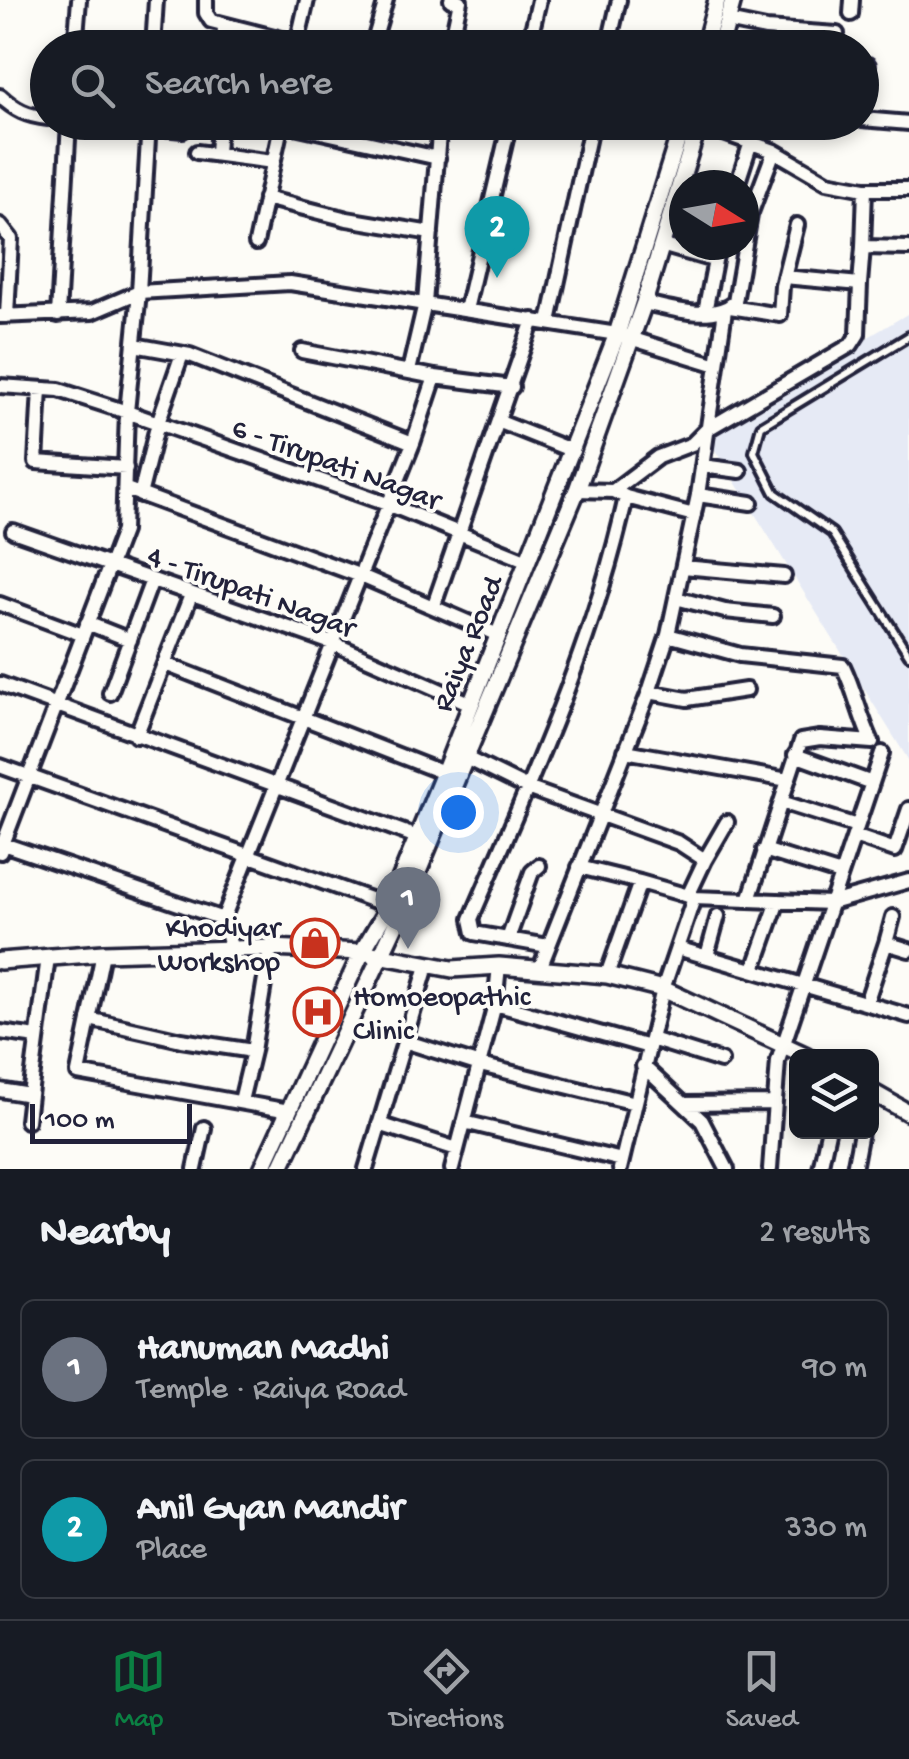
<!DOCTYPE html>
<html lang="en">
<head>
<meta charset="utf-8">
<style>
  :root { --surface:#171b24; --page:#20242c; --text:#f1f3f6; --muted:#9ea1a6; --line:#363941; --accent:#0b8043 }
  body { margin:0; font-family:"Gochi Hand",sans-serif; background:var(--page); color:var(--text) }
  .controls { position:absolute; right:30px; bottom:30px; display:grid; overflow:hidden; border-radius:15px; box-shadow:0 5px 15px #0003 }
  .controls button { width:90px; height:90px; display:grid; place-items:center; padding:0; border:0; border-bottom:2px solid var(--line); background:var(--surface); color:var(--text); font:50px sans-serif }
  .compass { position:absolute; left:669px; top:170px; width:90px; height:90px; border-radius:50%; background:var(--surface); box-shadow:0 5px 15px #0003; rotate:101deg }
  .scale { position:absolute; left:30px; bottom:25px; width:162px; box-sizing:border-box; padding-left:10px; border:5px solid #22223b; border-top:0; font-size:28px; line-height:35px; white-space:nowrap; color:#22223b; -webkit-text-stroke:8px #fdfcf7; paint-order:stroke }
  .you { position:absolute; left:458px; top:812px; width:35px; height:35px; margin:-25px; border:8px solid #fff; border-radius:50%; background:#1a73e8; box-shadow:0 0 0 15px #1a73e833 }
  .badge { display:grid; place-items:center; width:65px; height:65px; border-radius:50%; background:var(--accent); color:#fff; font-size:32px; font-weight:700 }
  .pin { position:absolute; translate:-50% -82px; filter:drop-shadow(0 2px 5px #0008) }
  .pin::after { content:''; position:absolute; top:52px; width:35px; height:30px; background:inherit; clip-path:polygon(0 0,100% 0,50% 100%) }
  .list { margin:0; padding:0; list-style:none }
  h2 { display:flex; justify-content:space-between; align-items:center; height:130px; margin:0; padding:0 40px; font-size:42px }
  h2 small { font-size:32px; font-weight:400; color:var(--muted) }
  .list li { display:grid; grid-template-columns:65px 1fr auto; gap:30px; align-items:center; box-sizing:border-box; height:140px; margin:0 20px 20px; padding:0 20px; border:2px solid var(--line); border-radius:15px }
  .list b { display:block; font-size:38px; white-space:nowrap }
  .list p { margin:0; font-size:32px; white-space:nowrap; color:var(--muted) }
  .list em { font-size:32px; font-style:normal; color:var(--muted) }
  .icon { flex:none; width:55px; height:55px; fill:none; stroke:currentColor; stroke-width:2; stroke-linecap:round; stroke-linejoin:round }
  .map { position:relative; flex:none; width:909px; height:1169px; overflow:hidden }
  .search { position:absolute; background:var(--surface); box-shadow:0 5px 15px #0003; left:30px; right:30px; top:30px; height:110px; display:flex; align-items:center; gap:25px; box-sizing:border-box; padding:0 35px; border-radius:55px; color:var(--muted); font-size:38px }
  .sheet { height:450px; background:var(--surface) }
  nav { display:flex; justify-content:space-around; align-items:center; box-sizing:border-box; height:140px; border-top:2px solid var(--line); background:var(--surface); font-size:28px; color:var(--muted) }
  nav a { display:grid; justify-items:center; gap:5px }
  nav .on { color:var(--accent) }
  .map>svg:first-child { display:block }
</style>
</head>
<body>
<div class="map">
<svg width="909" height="1169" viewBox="0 0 909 1169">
  <rect width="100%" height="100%" fill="#fdfcf7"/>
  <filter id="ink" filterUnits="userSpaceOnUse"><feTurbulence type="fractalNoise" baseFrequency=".01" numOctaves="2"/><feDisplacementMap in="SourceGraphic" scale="20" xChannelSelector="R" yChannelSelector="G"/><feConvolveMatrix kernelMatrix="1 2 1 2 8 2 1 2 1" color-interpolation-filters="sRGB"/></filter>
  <g filter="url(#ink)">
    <path fill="#e6eaf5" d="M 909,313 L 909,761 L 705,434 Z"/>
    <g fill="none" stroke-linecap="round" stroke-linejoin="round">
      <g stroke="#22223b" stroke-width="14">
        <path id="service" d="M 909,336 L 761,426 L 754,452 L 775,493 L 832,533 L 909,655"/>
      </g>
      <g stroke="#22223b" stroke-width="20">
        <path id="minor" d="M 206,0 L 206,13 L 211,21 L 317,48
          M 851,14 L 852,0
          M 727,21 L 766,29 L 837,34
          M 75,48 L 79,0
          M 153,48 L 156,0
          M 223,48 L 224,26
          M 296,48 L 307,0
          M 372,48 L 386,0
          M 450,48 L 460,1 L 451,0
          M 528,48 L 539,0
          M 608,48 L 619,0
          M 862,65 L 868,65
          M 0,96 C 15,110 27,116 48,118
          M 862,119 L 909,123
          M 100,122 L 183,130
          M 649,122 L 713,129 L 774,151 L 827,182 L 865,189 L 909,189
          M 787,122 L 828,122
          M 281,123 L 438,158
          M 197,152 L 273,162
          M 217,154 L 219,122
          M 737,185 L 751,142
          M 865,189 L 863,247 L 909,248
          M 265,198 L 347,219 L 431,233
          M 0,225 L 11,239 L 7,316
          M 256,243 L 282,122
          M 661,245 L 713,260
          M 784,277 L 860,284 L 863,247
          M 644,303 C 671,308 712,323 735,302 L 750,215 L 774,151
          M 730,307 L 780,315 L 782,286 L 797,225
          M 466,310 L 510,122
          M 705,312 L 718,245
          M 58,315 L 69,122
          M 0,316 L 92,312 L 139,292 L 290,283 L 617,334 L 717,365
          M 549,322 L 592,122
          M 134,345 L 190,355 L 413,443 L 223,919 L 232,950
          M 302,351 L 435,377
          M 409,371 L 425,303 L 440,122
          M 0,386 L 59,390 L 127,412 L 390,505 L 528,561
          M 40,389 L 36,462 L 126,468
          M 500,422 L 573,451
          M 413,443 L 435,377 L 512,387
          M 702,466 L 740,471
          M 126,489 L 361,576 L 498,635
          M 577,490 L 613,491 L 658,457 L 692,444 L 706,430 L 851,345 L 858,334 L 860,284
          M 140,495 L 158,423 L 182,354
          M 698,495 L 751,503
          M 626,497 L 694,515
          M 13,531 L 332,643 L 471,704
          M 683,567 L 784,576
          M 676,598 L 725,611 L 773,616
          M 0,604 L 83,635
          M 434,605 L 533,320
          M 87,623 L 130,640
          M 668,635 L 740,655 L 843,666 C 855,691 860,717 872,742 L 820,738 L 801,741 L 781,802 L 857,826
          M 165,664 L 444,773
          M 0,684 L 417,837
          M 649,692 L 687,699 L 746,690
          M 110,693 L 152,580
          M 136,736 L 191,595
          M 625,751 L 788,780
          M 460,755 L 527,788 L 679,843 L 705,860 L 688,896
          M 795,755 L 872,783
          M 0,766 L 389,906
          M 854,836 L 895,850 L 909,809
          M 0,843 L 223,919
          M 764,850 L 841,874
          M 0,852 L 123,531 L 127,412 L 139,292 L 149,122
          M 705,860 L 727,822
          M 579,867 L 640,882
          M 749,900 L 781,802
          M 508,939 L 532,872 L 539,866
          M 886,943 L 893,917
          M 548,946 L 474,933 L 471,919 C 530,782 594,643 626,497 L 613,491
          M 677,948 L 909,1016
          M 103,953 L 78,1073 L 289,1111
          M 707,956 L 718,916
          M 499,966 L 495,1004 L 649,1047
          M 540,968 L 649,692 L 668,635 L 698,495 L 725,310
          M 754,969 L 778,901
          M 607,975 L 640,882 L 692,897
          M 866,1003 L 886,943 L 909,950
          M 89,1019 L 181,1040 L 253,1051 L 241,1101
          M 0,1032 L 37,1037
          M 651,1039 L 721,1061
          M 404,1041 L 480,1065 L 635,1103
          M 253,1051 L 270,948
          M 643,1066 L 702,1121 L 727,1169
          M 0,1090 L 30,1095 L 48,957
          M 684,1104 L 773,1103
          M 27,1121 L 30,1095
          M 464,1122 L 622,1160
          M 379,1124 L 457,1149
          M 195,1169 L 204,1128
          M 366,1169 L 427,966
          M 452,1169 L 495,1004
          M 620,1169 L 663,989 L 694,898 L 831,903 L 909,881
          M 770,1169 L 778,1061 L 882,753
          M 820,1169 L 828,1132
          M 854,1169 L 861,1132"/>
      </g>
      <g stroke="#22223b" stroke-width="22">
        <path id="tertiary" d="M 704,48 L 717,0
          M 720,48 L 733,0
          M 0,961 L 103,953 L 270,948 L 362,952 L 452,969 L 499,966 L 607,975 L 663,989 L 807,1056
          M 872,1092 L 909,1113
          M 262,1169 L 362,952 L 389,906 L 444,773 L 617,334 L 683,122
          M 280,1169 L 400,915 L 577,490 L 644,303 L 699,122"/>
      </g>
      <use href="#service" stroke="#fdfcf7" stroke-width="6"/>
      <use href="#minor" stroke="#fdfcf7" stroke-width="12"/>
      <use href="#tertiary" stroke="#fdfcf7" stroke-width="15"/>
    </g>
  </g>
  <defs>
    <g id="shop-ring" transform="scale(2.5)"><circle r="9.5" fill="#fdfcf7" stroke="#c8321e" stroke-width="1.5"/><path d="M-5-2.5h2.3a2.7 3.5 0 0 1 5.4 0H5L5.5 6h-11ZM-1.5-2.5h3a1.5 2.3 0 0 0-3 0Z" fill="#c8321e"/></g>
    <g id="hospital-ring" transform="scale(2.5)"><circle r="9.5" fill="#fdfcf7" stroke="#c8321e" stroke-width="1.5"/><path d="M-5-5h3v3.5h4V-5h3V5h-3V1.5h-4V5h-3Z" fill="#c8321e"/></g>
  </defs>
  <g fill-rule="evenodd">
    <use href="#shop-ring" x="315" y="943"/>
    <use href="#hospital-ring" x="318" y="1012"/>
  </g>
  <g text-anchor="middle" stroke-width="8" stroke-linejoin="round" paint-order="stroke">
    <g font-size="30" fill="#22223b" stroke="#fdfcf7">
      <text transform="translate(337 462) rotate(20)" y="10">6 - Tirupati Nagar</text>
      <text transform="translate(252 590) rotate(20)" y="10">4 - Tirupati Nagar</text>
      <text transform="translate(466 643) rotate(-68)" y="10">Raiya Road</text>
    </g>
    <g font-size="30" fill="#22223b" stroke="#fdfcf7" text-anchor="end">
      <text x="280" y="936">Khodiyar<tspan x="280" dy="34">Workshop</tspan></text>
      <text x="353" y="1005" text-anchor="start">Homoeopathic<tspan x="353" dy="34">Clinic</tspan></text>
    </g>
  </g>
</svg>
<div class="controls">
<button><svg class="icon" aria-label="layers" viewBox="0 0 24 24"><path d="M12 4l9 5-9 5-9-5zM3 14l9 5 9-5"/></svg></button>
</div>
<svg class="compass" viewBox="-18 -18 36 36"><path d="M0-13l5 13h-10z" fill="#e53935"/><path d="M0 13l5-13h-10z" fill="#9ea1a6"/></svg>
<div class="scale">100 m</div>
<div class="you"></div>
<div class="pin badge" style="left:408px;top:949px;background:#6b7280">1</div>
<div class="pin badge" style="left:497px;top:278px;background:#0f9aa8">2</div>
<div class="search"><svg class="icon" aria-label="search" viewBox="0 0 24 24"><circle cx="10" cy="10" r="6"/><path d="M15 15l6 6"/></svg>Search here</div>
</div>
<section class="sheet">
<h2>Nearby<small>2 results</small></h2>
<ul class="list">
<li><span class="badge" style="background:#6b7280">1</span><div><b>Hanuman Madhi</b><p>Temple · Raiya Road</p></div><em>90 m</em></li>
<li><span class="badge" style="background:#0f9aa8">2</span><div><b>Anil Gyan Mandir</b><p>Place</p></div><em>330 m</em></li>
</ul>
</section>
<nav>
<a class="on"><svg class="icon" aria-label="map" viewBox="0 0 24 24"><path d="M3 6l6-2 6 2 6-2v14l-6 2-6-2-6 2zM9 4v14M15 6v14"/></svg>Map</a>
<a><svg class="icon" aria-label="directions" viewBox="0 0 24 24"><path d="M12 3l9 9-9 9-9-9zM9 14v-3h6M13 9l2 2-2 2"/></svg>Directions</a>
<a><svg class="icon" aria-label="saved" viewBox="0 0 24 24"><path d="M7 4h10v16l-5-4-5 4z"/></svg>Saved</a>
</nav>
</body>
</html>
